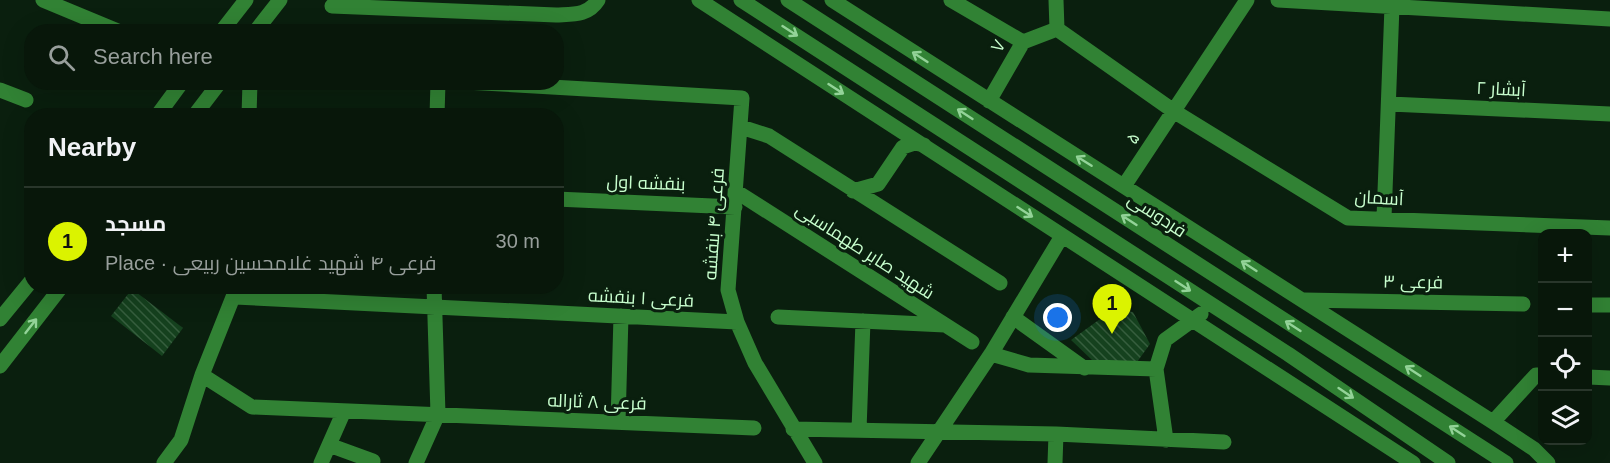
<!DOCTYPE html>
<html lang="en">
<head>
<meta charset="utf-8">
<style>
  :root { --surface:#08170a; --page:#112013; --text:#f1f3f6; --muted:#989f9c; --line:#29362b; --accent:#dbf300 }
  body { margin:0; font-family:Arial,Cairo,sans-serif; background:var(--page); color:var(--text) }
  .controls { position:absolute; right:18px; bottom:18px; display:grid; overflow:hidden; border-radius:12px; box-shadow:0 6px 24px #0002 }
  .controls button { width:54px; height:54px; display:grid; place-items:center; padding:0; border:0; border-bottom:2px solid var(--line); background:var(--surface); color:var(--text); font:30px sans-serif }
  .you { position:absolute; left:1058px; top:318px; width:21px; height:21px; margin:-15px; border:4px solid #fff; border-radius:50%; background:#1a73e8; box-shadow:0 0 0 9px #1a73e833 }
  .badge { display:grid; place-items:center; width:39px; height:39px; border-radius:50%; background:var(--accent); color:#111; font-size:20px; font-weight:700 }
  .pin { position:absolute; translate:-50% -50px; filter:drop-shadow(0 2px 3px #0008) }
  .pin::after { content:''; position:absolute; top:32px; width:21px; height:18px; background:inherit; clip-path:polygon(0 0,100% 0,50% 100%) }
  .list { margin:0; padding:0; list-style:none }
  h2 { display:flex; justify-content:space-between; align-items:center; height:78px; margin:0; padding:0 24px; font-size:26px }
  h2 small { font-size:20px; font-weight:400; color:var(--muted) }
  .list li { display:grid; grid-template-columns:39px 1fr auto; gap:18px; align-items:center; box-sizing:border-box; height:108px; padding:0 24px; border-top:2px solid var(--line) }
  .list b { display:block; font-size:22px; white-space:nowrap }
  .list p { margin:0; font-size:20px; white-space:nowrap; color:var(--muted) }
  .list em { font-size:20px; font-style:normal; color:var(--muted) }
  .icon { flex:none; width:33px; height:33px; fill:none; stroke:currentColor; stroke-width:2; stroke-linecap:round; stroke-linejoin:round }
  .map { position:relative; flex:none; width:1610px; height:463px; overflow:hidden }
  .search { position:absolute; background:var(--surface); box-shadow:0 6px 24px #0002; left:24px; top:24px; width:540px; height:66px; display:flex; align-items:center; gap:15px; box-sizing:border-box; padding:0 21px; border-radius:24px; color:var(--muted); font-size:22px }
  .panel { position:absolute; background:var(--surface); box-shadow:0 6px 24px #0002; left:24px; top:108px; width:540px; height:186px; border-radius:24px }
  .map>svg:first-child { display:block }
</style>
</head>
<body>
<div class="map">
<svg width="1610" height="463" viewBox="0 0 1610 463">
  <defs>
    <pattern id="building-back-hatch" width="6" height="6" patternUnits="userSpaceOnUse" patternTransform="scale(1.5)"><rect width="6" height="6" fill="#15411e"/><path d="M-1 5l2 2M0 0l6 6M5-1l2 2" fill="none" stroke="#365e3e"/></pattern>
  </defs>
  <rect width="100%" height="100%" fill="#0a1f0e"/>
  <path fill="url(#building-back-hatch)" d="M 132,289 L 183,328 L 162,356 L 111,316 Z
    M 1114,309 L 1133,312 L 1150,344 L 1137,362 L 1092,360 L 1071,340 Z"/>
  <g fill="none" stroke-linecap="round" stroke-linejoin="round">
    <path stroke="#318234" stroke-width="15" d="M 43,0 L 120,32
      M 699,0 L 1413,463
      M 741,0 L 1288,354 L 1448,463
      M 788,0 L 1506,463
      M 832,0 L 1493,422 L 1534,449 L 1548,463
      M 951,0 L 1023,42
      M 1056,0 L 1057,29
      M 1278,0 L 1610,19
      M 332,6 L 556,15 C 572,14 588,16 598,0
      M 1057,29 L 1175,112 L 1348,218 L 1610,228
      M 221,32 L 246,0
      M 255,32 L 280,0
      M 465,82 L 742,98 L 728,290 L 737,322 L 755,363 L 815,463
      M 0,90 L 26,100
      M 989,101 L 1023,42 L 1057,29
      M 1390,104 L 1610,114
      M 157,116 L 182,82
      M 194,116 L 220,82
      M 249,116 L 250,82
      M 437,116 L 438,82
      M 741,127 L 769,136 L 1000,283
      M 1124,186 L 1247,0
      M 853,191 L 878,184 L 903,147 L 915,143 L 924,145
      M 737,192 L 972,342
      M 556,199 L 735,207
      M 1384,218 L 1392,6
      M 235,297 L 737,322
      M 1304,300 L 1523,304
      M 1588,305 L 1610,305
      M 778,317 L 945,325
      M 1013,317 L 1084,368
      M 0,319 L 32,280
      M 991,354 L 1029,365 L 1156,369 L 1165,340 L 1201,314
      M 0,366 L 62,286
      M 1156,369 L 1166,440
      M 202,375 L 252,407 L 754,428
      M 1588,377 L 1610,378
      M 618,422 L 621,316
      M 1493,422 L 1536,375 L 1542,375
      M 793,429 L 1056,434 L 1224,442
      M 859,430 L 863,321
      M 329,445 L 373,461
      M 164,463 L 181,440 L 202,375 L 237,287
      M 321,463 L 344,411
      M 416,463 L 438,414 L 434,286
      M 918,463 L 991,354 L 1062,236
      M 1055,463 L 1056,434"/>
  </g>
  <defs><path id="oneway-shaft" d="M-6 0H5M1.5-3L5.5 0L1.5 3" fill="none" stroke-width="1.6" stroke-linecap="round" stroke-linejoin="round" transform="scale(1.5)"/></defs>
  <g stroke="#93d398">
    <use href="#oneway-shaft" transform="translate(790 31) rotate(33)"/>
    <use href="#oneway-shaft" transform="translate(920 57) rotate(-147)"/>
    <use href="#oneway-shaft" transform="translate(836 89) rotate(33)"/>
    <use href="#oneway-shaft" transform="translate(965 114) rotate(-147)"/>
    <use href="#oneway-shaft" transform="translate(1084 161) rotate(-148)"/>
    <use href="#oneway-shaft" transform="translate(1025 212) rotate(33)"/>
    <use href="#oneway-shaft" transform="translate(1129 220) rotate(-147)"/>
    <use href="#oneway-shaft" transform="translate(1249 266) rotate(-147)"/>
    <use href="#oneway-shaft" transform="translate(1183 286) rotate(33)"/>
    <use href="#oneway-shaft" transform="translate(31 326) rotate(-52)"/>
    <use href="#oneway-shaft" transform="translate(1293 326) rotate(-147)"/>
    <use href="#oneway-shaft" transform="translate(1413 371) rotate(-147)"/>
    <use href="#oneway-shaft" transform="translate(1346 393) rotate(34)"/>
    <use href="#oneway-shaft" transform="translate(1457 431) rotate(-147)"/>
  </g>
  <g text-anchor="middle" stroke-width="6" stroke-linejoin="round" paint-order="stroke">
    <g font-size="18" fill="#c8ffce" stroke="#0a1f0e">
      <text transform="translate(998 46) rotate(-60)" y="6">۷</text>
      <text transform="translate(1501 89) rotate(3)" y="6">آبشار ۲</text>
      <text transform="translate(1133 138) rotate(-55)" y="6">۵</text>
      <text transform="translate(646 183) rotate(2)" y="6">بنفشه اول</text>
      <text transform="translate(1379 198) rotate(3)" y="6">آسمان</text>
      <text transform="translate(1157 215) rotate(33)" y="6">فردوسی</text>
      <text transform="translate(714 224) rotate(-86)" y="6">فرعی ۴ بنفشه</text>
      <text transform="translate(865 251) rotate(33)" y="6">شهید صابر طهماسبی</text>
      <text transform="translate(1413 282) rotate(1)" y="6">فرعی ۳</text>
      <text transform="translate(641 298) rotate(3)" y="6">فرعی ۱ بنفشه</text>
      <text transform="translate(597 402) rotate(2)" y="6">فرعی ۸ ثاراله</text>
    </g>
  </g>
</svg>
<div class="controls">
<button>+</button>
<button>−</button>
<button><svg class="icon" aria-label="locate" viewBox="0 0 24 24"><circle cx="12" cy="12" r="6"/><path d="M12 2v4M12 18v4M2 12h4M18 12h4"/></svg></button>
<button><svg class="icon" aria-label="layers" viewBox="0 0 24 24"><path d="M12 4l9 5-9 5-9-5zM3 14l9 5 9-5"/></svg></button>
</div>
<div class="you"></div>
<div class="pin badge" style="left:1112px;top:334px">1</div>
<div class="search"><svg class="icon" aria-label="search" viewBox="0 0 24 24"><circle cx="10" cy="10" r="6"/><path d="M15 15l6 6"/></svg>Search here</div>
<section class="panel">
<h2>Nearby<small></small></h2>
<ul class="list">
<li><span class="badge">1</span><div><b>مسجد</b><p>Place · فرعی ۴ شهید غلامحسین ربیعی</p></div><em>30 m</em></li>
</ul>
</section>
</div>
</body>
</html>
